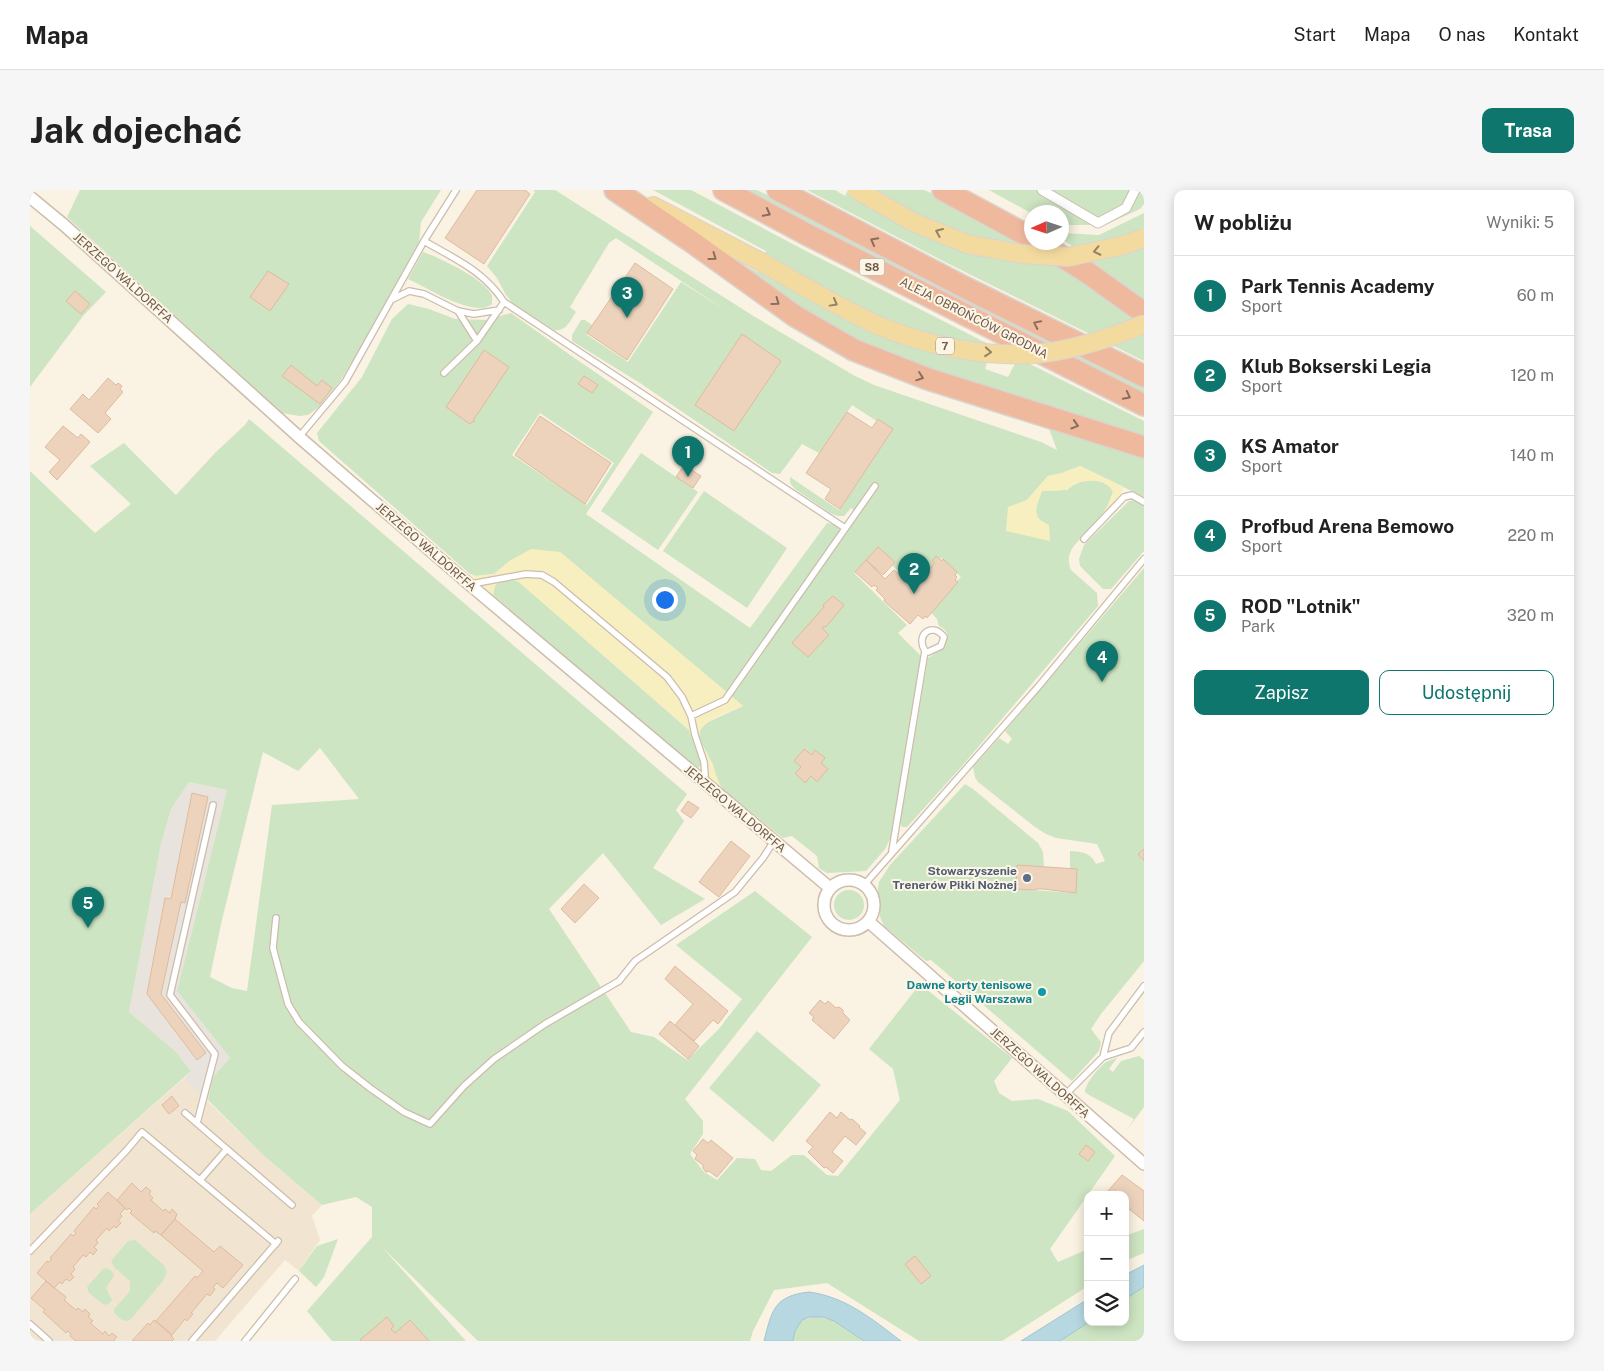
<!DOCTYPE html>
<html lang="pl">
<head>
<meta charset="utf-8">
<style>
  :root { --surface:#fff; --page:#f6f6f6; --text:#222; --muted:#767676; --line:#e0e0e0; --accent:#0f766e }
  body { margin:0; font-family:"Public Sans",sans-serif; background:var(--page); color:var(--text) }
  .controls { position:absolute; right:15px; bottom:15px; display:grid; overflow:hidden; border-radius:10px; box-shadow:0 2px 12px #0003 }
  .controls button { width:45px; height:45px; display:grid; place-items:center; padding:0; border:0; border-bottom:1px solid var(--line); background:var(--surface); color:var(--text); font:25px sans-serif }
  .compass { position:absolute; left:994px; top:15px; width:45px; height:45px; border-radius:50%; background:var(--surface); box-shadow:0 2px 12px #0003; rotate:267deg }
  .you { position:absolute; left:634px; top:409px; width:18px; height:18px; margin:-12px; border:4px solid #fff; border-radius:50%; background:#1a73e8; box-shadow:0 0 0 8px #1a73e833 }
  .badge { display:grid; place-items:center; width:32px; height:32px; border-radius:50%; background:var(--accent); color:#fff; font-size:16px; font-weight:700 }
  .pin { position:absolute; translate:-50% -41px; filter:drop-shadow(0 1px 2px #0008) }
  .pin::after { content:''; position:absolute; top:26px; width:18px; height:15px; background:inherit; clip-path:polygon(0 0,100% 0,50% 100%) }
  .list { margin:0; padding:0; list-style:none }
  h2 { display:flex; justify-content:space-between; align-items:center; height:65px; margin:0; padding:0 20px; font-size:21px }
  h2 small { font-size:16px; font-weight:400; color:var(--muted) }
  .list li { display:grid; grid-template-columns:32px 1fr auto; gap:15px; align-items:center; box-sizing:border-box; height:80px; padding:0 20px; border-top:1px solid var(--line) }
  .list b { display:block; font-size:19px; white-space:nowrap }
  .list p { margin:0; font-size:16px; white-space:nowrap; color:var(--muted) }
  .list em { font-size:16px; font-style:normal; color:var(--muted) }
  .actions { display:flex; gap:10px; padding:15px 20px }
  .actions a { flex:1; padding:11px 0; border:1px solid var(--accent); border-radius:10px; text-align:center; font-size:18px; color:var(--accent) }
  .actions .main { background:var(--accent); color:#fff }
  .icon { flex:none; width:28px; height:28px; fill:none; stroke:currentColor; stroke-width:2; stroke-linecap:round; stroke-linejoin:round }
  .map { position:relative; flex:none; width:1114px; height:1151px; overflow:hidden; border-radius:10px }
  header { display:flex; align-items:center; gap:30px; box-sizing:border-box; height:70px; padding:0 25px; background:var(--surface); border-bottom:1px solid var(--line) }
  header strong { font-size:24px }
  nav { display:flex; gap:28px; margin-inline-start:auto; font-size:18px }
  .intro { display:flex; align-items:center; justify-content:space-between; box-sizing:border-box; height:120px; padding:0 30px }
  h1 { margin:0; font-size:35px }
  .button { padding:12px 22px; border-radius:10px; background:var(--accent); color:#fff; font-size:18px; font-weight:700 }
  main { display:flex; gap:30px; padding:0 30px }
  aside { flex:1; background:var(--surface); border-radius:10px; box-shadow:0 2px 12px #0003 }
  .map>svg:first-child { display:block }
</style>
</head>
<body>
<header>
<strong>Mapa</strong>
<nav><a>Start</a><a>Mapa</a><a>O nas</a><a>Kontakt</a></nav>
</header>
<div class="intro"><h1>Jak dojechać</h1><a class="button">Trasa</a></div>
<main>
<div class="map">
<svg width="1114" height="1151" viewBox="0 0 1114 1151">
  <rect width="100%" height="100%" fill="#faf2e2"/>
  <path fill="#f1e5d1" d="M 154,888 L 233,965 L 292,1015 L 282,1026 L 290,1050 L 269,1081 L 255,1070 L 185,1151 L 4,1151 L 0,1147 L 0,1024 Z"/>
  <path fill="#e9e3dd" d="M 159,592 L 197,600 L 147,801 L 200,868 L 183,887 L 178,910 L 173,908 L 154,888 L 161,881 L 145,861 L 99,822 L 131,654 L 141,619 Z"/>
  <path fill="#cde5c2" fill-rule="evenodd" d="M 50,0 L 411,0 L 391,32 L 389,52 L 335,151 L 310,191 L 288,218 L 278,225 L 269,226 L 252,223 L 37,27 Z
    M 503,0 L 525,0 L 725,127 L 825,186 L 844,195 L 1011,252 L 1027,260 L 1018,236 L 1114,268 L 1114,307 L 1050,276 L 1032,283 L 1018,286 L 997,310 L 991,313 L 1019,342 L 1019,335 C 1000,328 1006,317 1012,301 L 1027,299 L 1037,300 C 1050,288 1072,286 1083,301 C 1080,313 1073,326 1065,335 C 1053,348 1032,359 1041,380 L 1067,403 L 1068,416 L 932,576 L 877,637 L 872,637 L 870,632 L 898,468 C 909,462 929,445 909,436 L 907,429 L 899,420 L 931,387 L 911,368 L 884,396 L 846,360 L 824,383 L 877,435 L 868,443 L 891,466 L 862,645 L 855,659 L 836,681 L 797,683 L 789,678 L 787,666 L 762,646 L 753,648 L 692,599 L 686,588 L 683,575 L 669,548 L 670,540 L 676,533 L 713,516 L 530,362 L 481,370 L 464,384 L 446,386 L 440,384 L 289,251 L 287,243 L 332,187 L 362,129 L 378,114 L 399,119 L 425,129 L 456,130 L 481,123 L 543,167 L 623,222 L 556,324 L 720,438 L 797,333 L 811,336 L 817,336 L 828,323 L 821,318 L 814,326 L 808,326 L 800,323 L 765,299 L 760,293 L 760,287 L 809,320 L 862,241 L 822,215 L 789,263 L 772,254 L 750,284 L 742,283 L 610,193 L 542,151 L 542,145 L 551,130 L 555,130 L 562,135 L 557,145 L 598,172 L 651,92 L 700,123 L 586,48 L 579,53 L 540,117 L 546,122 C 540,131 536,142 524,140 L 483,114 L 476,105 L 467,88 L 457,76 L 505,2 ZM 510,223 L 584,273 L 557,315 L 482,265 Z
    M 623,0 L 661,0 L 776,61 L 962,156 L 955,179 L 978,187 L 988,168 L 1114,231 L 1114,251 L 849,162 L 789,131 L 698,66 L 727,82 L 736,61 Z
    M 709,0 L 727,0 L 935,107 L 1114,197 L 1114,205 Z
    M 777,0 L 805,0 L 815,6 L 818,0 L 894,0 L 912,8 L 981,46 L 1114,131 L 1114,171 L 917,73 Z
    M 959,0 L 1114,0 L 1114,14 L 1110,19 L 1071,37 L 1069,35 L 1032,35 L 1032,22 L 1001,23 Z
    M 1114,23 L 1114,110 L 1032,49 L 1032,43 L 1069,45 Z
    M 0,36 L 76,102 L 53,126 L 0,197 Z
    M 393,62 C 408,67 457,90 462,106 C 462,108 462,111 462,114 C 445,129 396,97 378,89 Z
    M 219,229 L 657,604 L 646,620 L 654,631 L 623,678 L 675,709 L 631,735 L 573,663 L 519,719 L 601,842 L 624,847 L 657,870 L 688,840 L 712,809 L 646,755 L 725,701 L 782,747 L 655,909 L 673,931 L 673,944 L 660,964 L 674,982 L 687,990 L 707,968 L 725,969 L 731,980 L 741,981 L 762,965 L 774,965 L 797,985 L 808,986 L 870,910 L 863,879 L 839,859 L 890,794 L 982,868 L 964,891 L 969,903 L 982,911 L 1008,909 L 1038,921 L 1085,966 L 1020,1059 L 1028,1072 L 1058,1059 L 1058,1096 L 972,1151 L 889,1151 L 797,1093 L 744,1100 L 723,1141 L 720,1151 L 448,1151 L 351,1056 L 436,1151 L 302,1151 L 277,1121 L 342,1047 L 342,1017 L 326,1007 L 292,1015 L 233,965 L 178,910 L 183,887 L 200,868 L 147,801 L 197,600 L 159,592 L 141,619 L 131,654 L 99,822 L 145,861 L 161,881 L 0,1024 L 0,281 L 65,343 L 101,314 L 60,276 L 94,253 L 146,305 L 186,262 L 215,235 ZM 290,558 L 329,609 L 242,615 L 217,801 L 202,798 L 180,787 L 191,734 L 233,562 L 268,581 Z
    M 611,263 L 668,302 L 628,360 L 571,321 Z
    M 674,301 L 757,358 L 717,418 L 633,361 Z
    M 1104,310 L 1114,316 L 1114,361 L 1081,399 L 1073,399 L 1050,376 L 1049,369 L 1054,355 L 1099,311 Z
    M 1114,378 L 1114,659 L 1108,664 L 1114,671 L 1114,771 L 1071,824 L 1061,839 L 1071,852 L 1069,861 L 1042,891 L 901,770 L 896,771 L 854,736 L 850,727 L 848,699 L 849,692 L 860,675 L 935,594 L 943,599 L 1008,653 L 1013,662 L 1014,677 L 987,676 L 986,699 L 1045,703 L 1047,680 L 1040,679 L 1040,661 C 1052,662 1060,662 1066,674 L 1075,671 L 1067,654 L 1026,648 L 1016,644 L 1005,637 L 948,592 L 945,587 L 943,577 L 969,548 L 978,554 L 982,549 L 975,541 Z
    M 481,389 L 489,392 L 659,540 L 672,575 L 668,578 L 664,577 L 463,405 L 465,395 L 474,390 Z
    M804 715a15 15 0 1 1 30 0a15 15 0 1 1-30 0Z
    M 727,841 L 791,895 L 743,952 L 679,898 Z
    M 1109,866 L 1114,870 L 1114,917 L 1097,940 L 1104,929 L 1059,905 L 1055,902 C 1055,894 1069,877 1076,872 C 1079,870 1084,869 1087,868 L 1079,879 L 1083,882 L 1091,871 Z
    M 1114,1039 L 1114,1063 L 1095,1071 L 1095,1046 Z
    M 308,1049 L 294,1087 L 286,1097 L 269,1081 L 287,1056 Z
    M 105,1050 L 134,1075 L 137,1082 L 133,1091 L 101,1129 L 97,1131 L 92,1130 L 84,1123 L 84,1119 L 100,1101 L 100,1091 L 84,1077 L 81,1071 L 98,1051 Z
    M 77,1078 L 83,1082 L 84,1085 L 76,1098 L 82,1110 L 80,1113 L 74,1115 L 59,1103 L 57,1097 L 73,1079 Z
    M 1114,1097 L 1114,1151 L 1030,1151 L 1059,1132 L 1095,1132 L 1095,1109 Z
    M 786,1126 L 804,1131 L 834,1151 L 763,1151 L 765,1141 L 772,1130 Z"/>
  <path fill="#f7efbf" d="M 1050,276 L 1094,297 L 1088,308 L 1066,334 L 1081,310 L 1083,301 C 1072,286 1061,291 1044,293 C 1039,303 1023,300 1012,301 C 1006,317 1000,328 1019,335 L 1020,351 L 976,341 L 978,317 L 997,310 L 1018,286 L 1032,283 Z
    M 501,359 L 530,362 L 713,516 C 701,521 665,532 669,549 C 671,555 677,563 680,570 C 685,579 687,589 692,599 L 664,577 L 668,578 L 672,575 L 659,540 L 489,392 C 479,388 474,390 465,395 L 463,405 L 440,384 L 446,386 L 464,384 L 481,370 Z"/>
  <path fill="#b8d8e1" stroke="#a0c6d2" d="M 1114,1075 L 1114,1097 L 1095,1109 L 1095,1085 Z
    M 779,1102 C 816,1107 842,1129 871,1151 L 834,1151 L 804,1131 L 793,1127 L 779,1127 L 772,1130 L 765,1141 L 763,1151 L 734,1151 C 742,1120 744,1106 779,1102 Z
    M 1058,1109 L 1058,1132 L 1059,1132 L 1030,1151 L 991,1151 Z"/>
  <path fill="#edd3bc" stroke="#debb9e" d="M 447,0 L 495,0 L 500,4 L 454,74 L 415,48 Z
    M 605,73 L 643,99 L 597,170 L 557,143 Z
    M 238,81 L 259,94 L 240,121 L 220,107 Z
    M 45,101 L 60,114 L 51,124 L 36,111 Z
    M 712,144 L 751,171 L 704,241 L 665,215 Z
    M 454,160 L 479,177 L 444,229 L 444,232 L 443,231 L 440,234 L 416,217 Z
    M 261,175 L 287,196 L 292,190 L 302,198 L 290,214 L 252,186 Z
    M 554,186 L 568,195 L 562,203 L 548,194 Z
    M 78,188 L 86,195 L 88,193 L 92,196 L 90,199 L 93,202 L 75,223 L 81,229 L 68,243 L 40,219 L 53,204 L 59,210 Z
    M 817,222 L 842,238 L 848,229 L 863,239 L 810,319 L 795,309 L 801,299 L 776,283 Z
    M 510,226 L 581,273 L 555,314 L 485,265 Z
    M 33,236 L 48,248 L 51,244 L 60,252 L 27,290 L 19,282 L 30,270 L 15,257 Z
    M 654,275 L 671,286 L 663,298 L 646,287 Z
    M 848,357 L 865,372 L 853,385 L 836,370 Z
    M 906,366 L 912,371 L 913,369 L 927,382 L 925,385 L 927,387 L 925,390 L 928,392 L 897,428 L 895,426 L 893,429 L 888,425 L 880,434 L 854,411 L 855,409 L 846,400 L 848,398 L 844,395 L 842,397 L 825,382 L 836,370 L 855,389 L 864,380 L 884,397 L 905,373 L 902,371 Z
    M 803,406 L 814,415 L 796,437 L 794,436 L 792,438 L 799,445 L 778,467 L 762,453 L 794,417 L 793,415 Z
    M 774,559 L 782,565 L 785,560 L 795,568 L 791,573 L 798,579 L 787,592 L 781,586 L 775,593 L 765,583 L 771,577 L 764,571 Z
    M 162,603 L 178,607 L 155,713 L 151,712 L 131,804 L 176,863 L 167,870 L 117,804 L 135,708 L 141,709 Z
    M 658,611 L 669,618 L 661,628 L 651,621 Z
    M 701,651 L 720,666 L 689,707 L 669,692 Z
    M 1114,659 L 1114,671 L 1108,664 Z
    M 987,675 L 1047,679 L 1046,703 L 1013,699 L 1006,699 L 1006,700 L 986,699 Z
    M 554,694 L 569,708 L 545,733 L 531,719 Z
    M 645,776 L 698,821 L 688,834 L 683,830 L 664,851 L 645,835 L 663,814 L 635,789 Z
    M 790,810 L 795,814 L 798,811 L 806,818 L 809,817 L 813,820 L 813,823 L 820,830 L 804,849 L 782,830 L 784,827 L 779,823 Z
    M 640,831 L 669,856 L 658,869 L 629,844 Z
    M 142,906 L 149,916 L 139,924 L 132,915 Z
    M 800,922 L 807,928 L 811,922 L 820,930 L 822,929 L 830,936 L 829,937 L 836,943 L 826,955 L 815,946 L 802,962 L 813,971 L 803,983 L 796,977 L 794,978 L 778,962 L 783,957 L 776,951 Z
    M 673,949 L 678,953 L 681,950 L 703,968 L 687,987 L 679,981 L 676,982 L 673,978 L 673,975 L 665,969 L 667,965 L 663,961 Z
    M 1056,955 L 1065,962 L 1058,971 L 1049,964 Z
    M 1092,985 L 1114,1001 L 1114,1031 L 1099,1019 L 1095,1023 L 1095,1005 L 1082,1005 L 1078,1001 Z
    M 102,993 L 111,1002 L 116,997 L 121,1001 L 119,1004 L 123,1008 L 121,1010 L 133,1021 L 135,1019 L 140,1023 L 142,1019 L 147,1024 L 145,1029 L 131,1045 L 125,1041 L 124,1043 L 100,1023 L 102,1021 L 99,1018 L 97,1020 L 87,1010 Z
    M 78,1002 L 95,1018 L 90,1024 L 92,1026 L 88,1031 L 91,1033 L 86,1038 L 84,1036 L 79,1041 L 77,1038 L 66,1050 L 68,1053 L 64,1057 L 67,1060 L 63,1065 L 60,1062 L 56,1067 L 53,1065 L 43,1077 L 45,1079 L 41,1084 L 44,1087 L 40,1091 L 36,1089 L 32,1094 L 30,1092 L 24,1098 L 7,1083 L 17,1071 L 19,1072 L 22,1069 L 20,1068 L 41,1044 L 43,1046 L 46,1043 L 44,1041 L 64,1017 L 66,1019 L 69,1016 L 67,1014 Z
    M 145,1029 L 184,1062 L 190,1056 L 213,1075 L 193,1098 L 187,1093 L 183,1097 L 185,1099 L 180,1106 L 177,1104 L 161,1123 L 163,1124 L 157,1131 L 155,1129 L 142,1145 L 126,1131 L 165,1086 L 167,1088 L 173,1081 L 131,1045 Z
    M 885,1066 L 901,1086 L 891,1094 L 875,1074 Z
    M 16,1091 L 36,1107 L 34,1110 L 46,1120 L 48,1118 L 53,1122 L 55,1119 L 60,1124 L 58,1127 L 63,1131 L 60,1133 L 73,1144 L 75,1141 L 79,1146 L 82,1143 L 87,1147 L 84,1150 L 85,1151 L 46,1151 L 40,1146 L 41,1144 L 38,1141 L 36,1143 L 13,1122 L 15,1120 L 1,1108 Z
    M 357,1127 L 364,1136 L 361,1139 L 365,1143 L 380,1130 L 399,1151 L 331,1151 L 330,1150 Z
    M 124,1130 L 142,1145 L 141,1146 L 144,1149 L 142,1151 L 102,1151 L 118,1133 L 120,1135 Z"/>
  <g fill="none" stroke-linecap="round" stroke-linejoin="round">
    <g stroke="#ccbdad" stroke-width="8">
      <path id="service" d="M 394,51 C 425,69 454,81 474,112 L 815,338
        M 361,110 L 379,101 L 394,104 L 428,121 L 444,124 L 469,120
        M 428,121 L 447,151
        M 414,183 L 447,151 L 474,112
        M 269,247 L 315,192 L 394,51 L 426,0
        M 1054,349 L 1094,307 L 1102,305 L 1114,312
        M 441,394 L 496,384 L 512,385 L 524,392 L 637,487 L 652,507 L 661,526 L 665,545 L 674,572 L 675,585 L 673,592
        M 661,526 L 695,510 L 845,296
        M 862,661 L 895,461 C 885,445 902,431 914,447 L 911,456 L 898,462 L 895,461
        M 834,695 L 1008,497 L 1114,369
        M 246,728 L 243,758 L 258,814 L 269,832 L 312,876 L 340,898 L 374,922 L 400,934 L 434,896 L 464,869 L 515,834 L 589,791 L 605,771 L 705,702 L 733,668 L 744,651
        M 1073,867 L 1101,858 L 1114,842
        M 1035,905 L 1073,867 L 1079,843 L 1114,796
        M 155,923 L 262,1015
        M 167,933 L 185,864 L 140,805 L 183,615
        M 170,990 L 197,959
        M 0,1061 L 96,961 L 112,942 L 246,1054
        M 0,1134 L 19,1151
        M 162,1151 L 248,1051
        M 215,1151 L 265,1089"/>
    </g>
    <g stroke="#ccbdad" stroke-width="11">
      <path id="pedestrian" d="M 1012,0 L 1068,33 L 1096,18 L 1105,0"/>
    </g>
    <g stroke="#ccbdad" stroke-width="14">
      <path id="minor" d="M 0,7 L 34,35 L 269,247 L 439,394 L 800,698
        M794 715a25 25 0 1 1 50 0a25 25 0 1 1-50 0Z
        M 839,732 L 1114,974"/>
    </g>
    <g stroke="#dad4d0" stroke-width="20">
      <path id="primary" d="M 623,16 L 731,72"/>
    </g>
    <g stroke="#dad4d0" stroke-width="24">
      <path id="motorway" d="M 585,0 L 662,52 L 765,126 L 824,160 L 898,189 L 1114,257
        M 694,0 L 778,45 L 1114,215
        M 748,0 L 934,97 L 1114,186
        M 913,0 L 1002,48
        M 1009,52 L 1058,83 L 1114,123"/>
    </g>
    <use href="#service" stroke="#fff" stroke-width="5.5"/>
    <use href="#pedestrian" stroke="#fff" stroke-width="9"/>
    <use href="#minor" stroke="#fff" stroke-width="11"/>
    <use href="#primary" stroke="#f3db9f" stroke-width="18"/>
    <use href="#motorway" stroke="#efb99d" stroke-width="21"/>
    <g stroke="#dad4d0" stroke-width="20" stroke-linecap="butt">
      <path id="primary-bridge" d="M 827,0 L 883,32 L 937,54 L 992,64 L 1038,67 L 1094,55 L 1114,48
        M 731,72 C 771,94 810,119 852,137 C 899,156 953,167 1004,164 C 1042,161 1080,148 1114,134"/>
    </g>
    <use href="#primary-bridge" stroke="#f3db9f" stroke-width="18"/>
  </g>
  <defs><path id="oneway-chevron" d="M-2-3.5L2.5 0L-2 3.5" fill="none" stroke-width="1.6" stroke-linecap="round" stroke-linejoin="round" transform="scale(1.25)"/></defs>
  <g stroke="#896e5b">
    <use href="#oneway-chevron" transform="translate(737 23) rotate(28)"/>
    <use href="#oneway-chevron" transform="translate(844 51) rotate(-152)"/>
    <use href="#oneway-chevron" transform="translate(683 67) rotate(36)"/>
    <use href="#oneway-chevron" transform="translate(746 112) rotate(36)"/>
    <use href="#oneway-chevron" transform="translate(1007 134) rotate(-154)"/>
    <use href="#oneway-chevron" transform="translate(890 187) rotate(19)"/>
    <use href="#oneway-chevron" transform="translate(1097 206) rotate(27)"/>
    <use href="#oneway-chevron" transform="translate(1045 235) rotate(17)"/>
  </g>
  <g stroke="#978164">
    <use href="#oneway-chevron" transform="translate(909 42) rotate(-157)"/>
    <use href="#oneway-chevron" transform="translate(1067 61) rotate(168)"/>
    <use href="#oneway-chevron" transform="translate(804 113) rotate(29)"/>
    <use href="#oneway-chevron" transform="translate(958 162) rotate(5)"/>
  </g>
  <circle fill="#5c6f8a" stroke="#fdf6e7" stroke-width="2" cx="997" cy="688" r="5"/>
  <circle fill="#0f9aa8" stroke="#fdf6e7" stroke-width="2" cx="1012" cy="802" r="5"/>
  <g text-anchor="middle" stroke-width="4" stroke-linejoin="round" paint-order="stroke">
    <g fill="#fdf6e7" stroke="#9a8a7a" stroke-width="1">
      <rect x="829.5" y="68.5" width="25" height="17" rx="4"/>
      <rect x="906" y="147.5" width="18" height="17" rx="4"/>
    </g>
    <g font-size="11" font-weight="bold" fill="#6f5b4b">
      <text x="842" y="81">S8</text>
      <text x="915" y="160">7</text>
    </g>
    <g font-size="12" fill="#6f5b4b" stroke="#fdf6e7">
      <text transform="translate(93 88) rotate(42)" y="4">JERZEGO WALDORFFA</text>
      <text transform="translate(944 128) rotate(27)" y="4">ALEJA OBROŃCÓW GRODNA</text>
      <text transform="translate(396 357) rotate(41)" y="4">JERZEGO WALDORFFA</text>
      <text transform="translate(705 619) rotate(40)" y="4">JERZEGO WALDORFFA</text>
      <text transform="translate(1010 883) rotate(42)" y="4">JERZEGO WALDORFFA</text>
    </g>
    <g font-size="12" font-weight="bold" fill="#4e5e75" stroke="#fdf6e7" text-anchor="end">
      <text x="987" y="685">Stowarzyszenie<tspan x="987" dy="14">Trenerów Piłki Nożnej</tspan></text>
    </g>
    <g font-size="12" font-weight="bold" fill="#0d838f" stroke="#fdf6e7" text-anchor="end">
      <text x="1002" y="799">Dawne korty tenisowe<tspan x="1002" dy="14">Legii Warszawa</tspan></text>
    </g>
  </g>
</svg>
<div class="controls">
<button>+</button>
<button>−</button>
<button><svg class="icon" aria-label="layers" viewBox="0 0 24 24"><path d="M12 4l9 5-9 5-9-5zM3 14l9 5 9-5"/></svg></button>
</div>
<svg class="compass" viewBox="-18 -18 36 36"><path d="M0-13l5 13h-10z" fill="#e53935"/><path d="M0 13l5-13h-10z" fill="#767676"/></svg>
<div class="you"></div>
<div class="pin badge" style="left:658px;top:287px">1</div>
<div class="pin badge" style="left:884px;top:404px">2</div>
<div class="pin badge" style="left:597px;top:128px">3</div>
<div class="pin badge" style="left:1072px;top:492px">4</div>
<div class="pin badge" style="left:58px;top:738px">5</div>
</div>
<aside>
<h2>W pobliżu<small>Wyniki: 5</small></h2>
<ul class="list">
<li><span class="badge">1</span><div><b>Park Tennis Academy</b><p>Sport</p></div><em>60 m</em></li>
<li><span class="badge">2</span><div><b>Klub Bokserski Legia</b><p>Sport</p></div><em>120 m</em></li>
<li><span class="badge">3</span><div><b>KS Amator</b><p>Sport</p></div><em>140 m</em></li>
<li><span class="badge">4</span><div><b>Profbud Arena Bemowo</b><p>Sport</p></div><em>220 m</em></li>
<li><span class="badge">5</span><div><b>ROD &quot;Lotnik&quot;</b><p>Park</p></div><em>320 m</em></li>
</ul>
<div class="actions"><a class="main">Zapisz</a><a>Udostępnij</a></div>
</aside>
</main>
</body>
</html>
